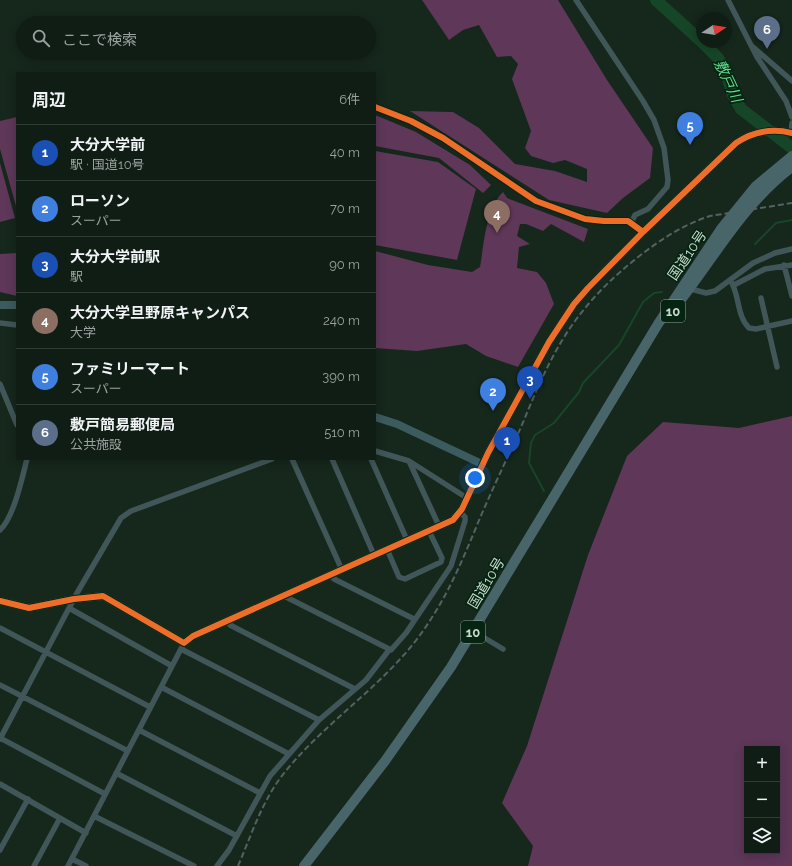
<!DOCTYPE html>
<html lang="ja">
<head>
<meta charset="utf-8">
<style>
  :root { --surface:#101d15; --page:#19261e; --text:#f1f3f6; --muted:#9ca2a0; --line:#303b34; --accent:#b45309 }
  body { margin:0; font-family:Raleway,"Noto Sans JP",sans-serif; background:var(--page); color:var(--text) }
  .controls { position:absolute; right:12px; bottom:12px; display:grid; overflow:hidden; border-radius:0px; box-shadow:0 2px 10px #0003 }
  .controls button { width:36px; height:36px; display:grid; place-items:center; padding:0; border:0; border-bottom:1px solid var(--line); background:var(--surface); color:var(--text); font:20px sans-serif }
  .compass { position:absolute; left:696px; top:12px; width:36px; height:36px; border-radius:50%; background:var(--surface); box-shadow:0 2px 10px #0003; rotate:78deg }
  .you { position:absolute; left:475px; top:478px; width:14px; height:14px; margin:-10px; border:3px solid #fff; border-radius:50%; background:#1a73e8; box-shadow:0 0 0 6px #1a73e833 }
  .badge { display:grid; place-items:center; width:26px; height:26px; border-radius:50%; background:var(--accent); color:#fff; font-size:13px; font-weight:700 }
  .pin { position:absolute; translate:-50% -33px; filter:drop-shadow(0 1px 2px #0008) }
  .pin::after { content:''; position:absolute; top:21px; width:14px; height:12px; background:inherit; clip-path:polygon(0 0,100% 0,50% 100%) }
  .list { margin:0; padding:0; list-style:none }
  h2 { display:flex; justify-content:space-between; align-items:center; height:52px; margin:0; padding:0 16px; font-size:17px }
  h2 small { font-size:13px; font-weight:400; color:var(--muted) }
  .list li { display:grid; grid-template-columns:26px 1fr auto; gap:12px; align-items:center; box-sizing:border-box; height:56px; padding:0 16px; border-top:1px solid var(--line) }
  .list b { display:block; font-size:15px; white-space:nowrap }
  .list p { margin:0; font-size:13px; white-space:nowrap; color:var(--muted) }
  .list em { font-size:13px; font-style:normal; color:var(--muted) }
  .icon { flex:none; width:22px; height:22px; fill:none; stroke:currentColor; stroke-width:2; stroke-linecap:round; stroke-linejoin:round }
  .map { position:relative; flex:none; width:792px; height:866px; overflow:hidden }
  .search { position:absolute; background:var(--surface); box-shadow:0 2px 10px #0003; left:16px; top:16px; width:360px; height:44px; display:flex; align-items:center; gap:10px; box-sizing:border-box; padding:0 14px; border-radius:22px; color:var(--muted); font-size:15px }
  .panel { position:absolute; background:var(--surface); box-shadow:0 2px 10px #0003; left:16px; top:72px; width:360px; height:388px; border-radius:0px }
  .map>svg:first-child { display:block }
</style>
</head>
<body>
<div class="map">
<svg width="792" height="866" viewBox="0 0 792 866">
  <rect width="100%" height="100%" fill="#16271c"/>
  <path fill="#5e3759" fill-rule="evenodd" d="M 422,0 L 558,0 L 607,80 L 653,148 L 650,178 L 623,198 L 607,213 L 549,200 L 410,111 L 453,112 L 479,128 L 515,164 L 555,171 L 587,182 L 587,169 L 565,160 L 553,163 L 531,156 L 525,148 L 531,131 L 512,79 L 518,64 L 511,56 L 497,57 L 479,25 L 463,30 L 449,40 Z
    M 375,115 L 416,132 L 470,165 L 491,185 L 483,193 L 439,158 L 375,146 Z
    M 17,117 L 17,206 L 16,206 L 0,149 L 0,121 Z
    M 375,151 L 438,162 L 476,189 L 457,260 L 375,245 Z
    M 0,163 L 15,218 L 0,222 Z
    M 503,192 L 507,198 L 588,229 L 584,242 L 551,224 L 543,231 L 526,224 L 520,224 L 517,236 L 530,244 L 519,247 L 517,268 L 537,272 L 546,283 L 554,304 L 518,367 L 486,356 L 466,344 L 417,351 L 375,348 L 375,251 L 428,265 L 472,272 L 480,267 C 484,244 486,208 503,192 Z
    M 17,253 L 17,296 L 0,292 L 0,254 Z
    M 792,416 L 792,866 L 528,866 L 533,846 L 502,803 L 527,746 L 588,555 L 627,456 L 663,422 L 739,428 ZM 747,749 L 777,749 L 777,851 L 747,851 Z"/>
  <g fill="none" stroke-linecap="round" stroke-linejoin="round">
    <path stroke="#164628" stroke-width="2" d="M 755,244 L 776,223 L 792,220
      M 544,491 L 529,463 L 531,443 L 535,435 L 554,423 L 579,392 L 583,383 L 619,345 L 643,302 L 654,293 L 662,292"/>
    <path stroke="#164628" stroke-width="12" d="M 656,0 L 702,42
      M 702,42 L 718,58 L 726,72 L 733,95 L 741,109 L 792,148"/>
    <path stroke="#405658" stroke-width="5.5" d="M 576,0 L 643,101 L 654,120 L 664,148 L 668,180 L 667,187 L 648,209 L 635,215 L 631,223
      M 728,0 L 757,57 L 786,101 L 792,117
      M 753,47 L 792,81
      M 375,107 L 411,121 L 443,138 L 536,201 L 585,219 L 604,221 L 628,221 L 643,232
      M 791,132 L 792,123
      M 784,265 L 792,296
      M 730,280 C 740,294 736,315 749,328 L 756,329 L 792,321
      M 734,285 L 765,269 L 792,265
      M 687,288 L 706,293 L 715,291 L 753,263 L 775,253 L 792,249
      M 761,298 L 777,367
      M 0,323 L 17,325
      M 0,384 L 17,425
      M 375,451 L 409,461 L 467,498
      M 292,459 L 342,570
      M 332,459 L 374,555
      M 371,459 L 407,540
      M 409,461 L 439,526
      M 0,530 C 14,517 22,478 27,459
      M 387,549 L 399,577 L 405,579 L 441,562 L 442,558 L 429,531
      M 331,574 L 334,579 L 412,618
      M 285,595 L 286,597 L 391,650 L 406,633 L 451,566 L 465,521 L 465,517 L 460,512
      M 69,608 L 172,666
      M 228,620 L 230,625 L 355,689
      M 0,628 L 150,707
      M 473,631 L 503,649
      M 181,649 L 319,720
      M 0,685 L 128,751
      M 161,687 L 289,754
      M 139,730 L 260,793
      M 0,738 L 105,794
      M 0,739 L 77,593 L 121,518 L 131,511 L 272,459
      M 116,773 L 237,836
      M 0,784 L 86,833
      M 94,816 L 194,866
      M 0,850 L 28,799
      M 72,859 L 86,866
      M 34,866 L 60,818
      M 68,866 L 184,643
      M 217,866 L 229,850 L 270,776 L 319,720 L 366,680 L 389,650"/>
    <path stroke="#3c5b5e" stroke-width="8" d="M 0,305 L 17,305
      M 375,417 L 397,424 L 482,464
      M 0,601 L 29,608 L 74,599 L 103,596 L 184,643 L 193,636 L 453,520 L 462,509 L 488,453 L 549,342 L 574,304 L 588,288 L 643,232 L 736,143 C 754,131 772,128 792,133"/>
    <path stroke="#486669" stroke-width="10" d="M 677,305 C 714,258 743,204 792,167
      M 304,866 L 385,761 L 451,667 L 658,324 L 721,229 L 756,186 L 792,156"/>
    <path stroke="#526361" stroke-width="2" stroke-dasharray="6 3" stroke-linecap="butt" d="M 238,866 C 251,836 261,804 281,777 C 325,720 390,683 429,622 C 451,589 465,554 480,518 C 494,485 510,453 524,420 C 538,386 553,351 575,321 C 594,295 616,274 642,254 C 663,238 685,224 710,216 L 792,203"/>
    <g stroke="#052411" stroke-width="8">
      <path id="cycleway" d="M 375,107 L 411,121 L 443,138 L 536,201 L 585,219 L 604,221 L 628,221 L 643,232
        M 0,601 L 29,608 L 74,599 L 103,596 L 184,643 L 193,636 L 453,520 L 462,509 L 488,453 L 549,342 L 574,304 L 588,288 L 643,232 L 736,143 C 754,131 772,128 792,133"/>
    </g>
    <use href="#cycleway" stroke="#ee6e29" stroke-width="6"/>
  </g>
  <g text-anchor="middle" stroke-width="3.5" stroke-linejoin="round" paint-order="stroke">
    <g fill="#052411" stroke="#8ea394" stroke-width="1">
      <rect x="661" y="300" width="24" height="22" rx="3"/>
      <rect x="461" y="621" width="24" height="22" rx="3"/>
    </g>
    <g font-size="13" font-weight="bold" fill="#c8dacc">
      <text x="673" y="316">10</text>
      <text x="473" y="637">10</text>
    </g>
    <g font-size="14" fill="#c8dacc" stroke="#052411">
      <text transform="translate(687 255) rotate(-56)" y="5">国道10号</text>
      <text transform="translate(486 583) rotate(-59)" y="5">国道10号</text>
    </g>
    <g font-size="15" font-style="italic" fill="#60db8c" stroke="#052411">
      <text transform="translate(728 81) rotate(65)" y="5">敷戸川</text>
    </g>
  </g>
</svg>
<div class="controls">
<button>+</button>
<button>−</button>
<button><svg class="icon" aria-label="layers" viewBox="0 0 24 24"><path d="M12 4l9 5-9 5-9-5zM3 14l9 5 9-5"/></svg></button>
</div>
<svg class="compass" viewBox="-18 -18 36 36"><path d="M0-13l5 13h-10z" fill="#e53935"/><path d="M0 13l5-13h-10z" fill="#9ca2a0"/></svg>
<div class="you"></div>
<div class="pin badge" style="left:507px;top:460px;background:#1a4fb4">1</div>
<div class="pin badge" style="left:493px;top:411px;background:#3f7fe0">2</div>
<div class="pin badge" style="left:530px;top:399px;background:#1a4fb4">3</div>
<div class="pin badge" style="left:497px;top:233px;background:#8d6e63">4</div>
<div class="pin badge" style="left:690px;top:145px;background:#3f7fe0">5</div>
<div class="pin badge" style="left:767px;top:49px;background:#5c6f8a">6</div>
<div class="search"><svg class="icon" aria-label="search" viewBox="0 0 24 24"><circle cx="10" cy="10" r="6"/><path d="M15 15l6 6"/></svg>ここで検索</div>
<section class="panel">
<h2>周辺<small>6件</small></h2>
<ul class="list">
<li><span class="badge" style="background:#1a4fb4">1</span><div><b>大分大学前</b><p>駅 · 国道10号</p></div><em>40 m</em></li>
<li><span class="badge" style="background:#3f7fe0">2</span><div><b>ローソン</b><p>スーパー</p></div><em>70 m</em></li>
<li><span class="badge" style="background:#1a4fb4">3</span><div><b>大分大学前駅</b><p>駅</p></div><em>90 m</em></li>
<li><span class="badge" style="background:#8d6e63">4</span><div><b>大分大学旦野原キャンパス</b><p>大学</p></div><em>240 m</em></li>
<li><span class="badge" style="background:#3f7fe0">5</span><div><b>ファミリーマート</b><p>スーパー</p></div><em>390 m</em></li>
<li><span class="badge" style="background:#5c6f8a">6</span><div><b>敷戸簡易郵便局</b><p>公共施設</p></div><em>510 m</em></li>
</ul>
</section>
</div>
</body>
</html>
